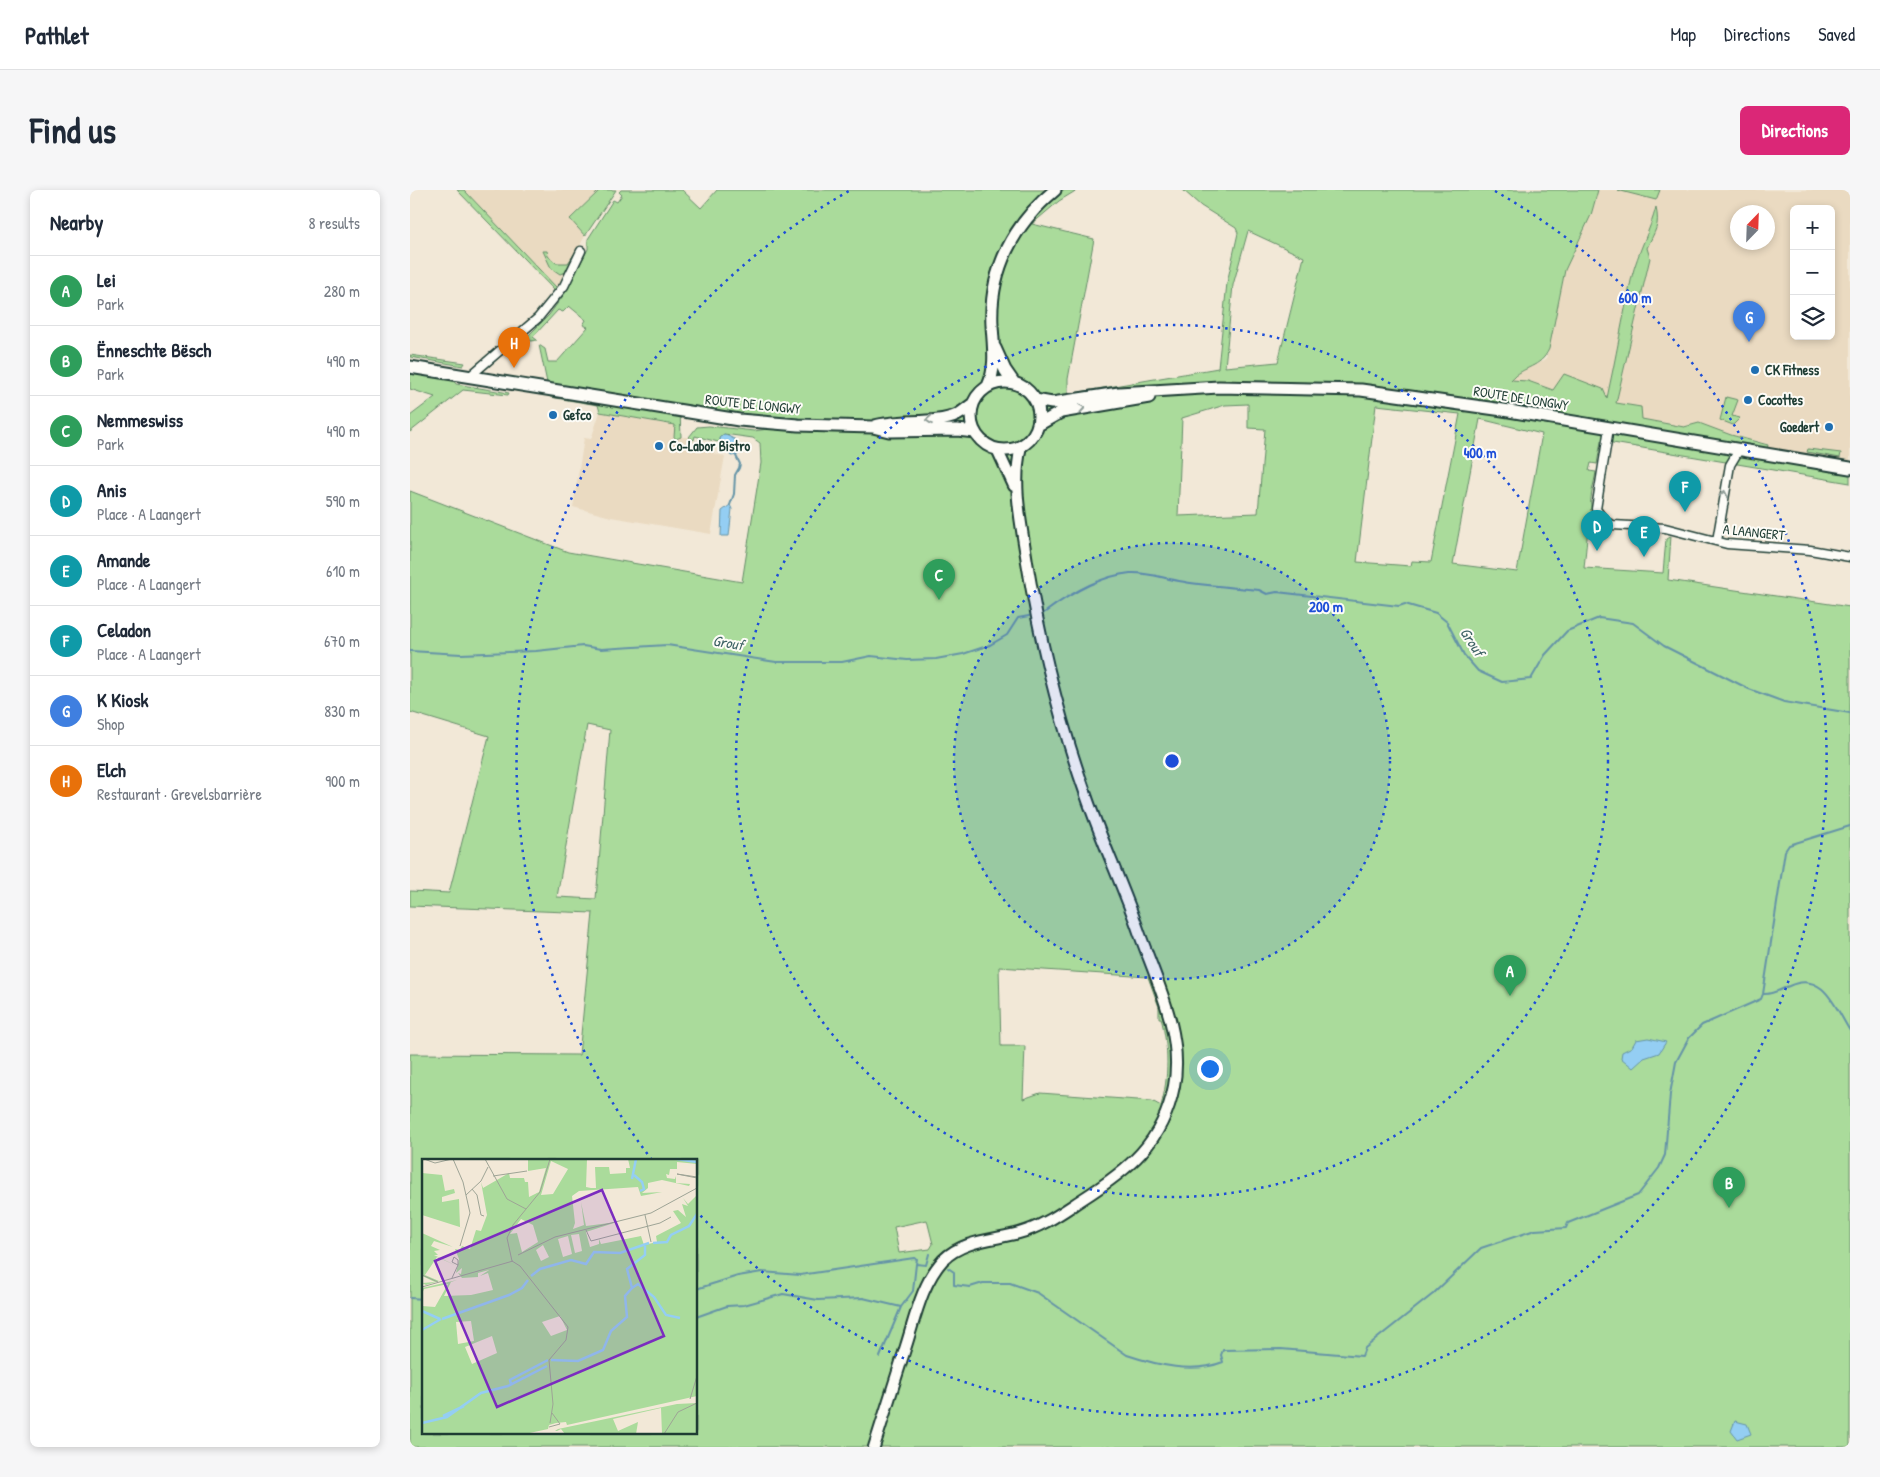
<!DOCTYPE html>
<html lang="en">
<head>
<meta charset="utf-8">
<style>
  :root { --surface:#fff; --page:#f6f6f7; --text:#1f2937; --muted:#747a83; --line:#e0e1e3; --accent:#db2777 }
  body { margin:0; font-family:"Patrick Hand",sans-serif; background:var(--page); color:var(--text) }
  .controls { position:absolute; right:15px; top:15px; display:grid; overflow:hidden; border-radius:8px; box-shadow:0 2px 8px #0003 }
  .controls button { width:45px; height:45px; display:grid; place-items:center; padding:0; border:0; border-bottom:1px solid var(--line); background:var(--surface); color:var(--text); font:25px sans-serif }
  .compass { position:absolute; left:1320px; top:15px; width:45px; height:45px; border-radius:50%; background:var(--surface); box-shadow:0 2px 8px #0003; rotate:23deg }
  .you { position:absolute; left:799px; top:878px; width:18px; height:18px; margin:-12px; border:4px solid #fff; border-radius:50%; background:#1a73e8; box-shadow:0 0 0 8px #1a73e833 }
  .badge { display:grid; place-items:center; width:32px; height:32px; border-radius:50%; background:var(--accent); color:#fff; font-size:16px; font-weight:700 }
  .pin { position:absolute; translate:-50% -41px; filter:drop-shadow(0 1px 2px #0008) }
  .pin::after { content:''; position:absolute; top:26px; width:18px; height:15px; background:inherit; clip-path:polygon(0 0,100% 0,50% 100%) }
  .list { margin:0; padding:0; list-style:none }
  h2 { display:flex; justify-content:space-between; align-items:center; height:65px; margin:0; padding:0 20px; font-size:21px }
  h2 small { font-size:16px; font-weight:400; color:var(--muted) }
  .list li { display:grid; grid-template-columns:32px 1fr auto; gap:15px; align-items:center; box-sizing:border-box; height:70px; padding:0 20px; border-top:1px solid var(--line) }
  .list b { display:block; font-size:19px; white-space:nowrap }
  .list p { margin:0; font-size:16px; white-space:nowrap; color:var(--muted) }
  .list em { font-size:16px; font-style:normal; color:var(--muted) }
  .icon { flex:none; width:28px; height:28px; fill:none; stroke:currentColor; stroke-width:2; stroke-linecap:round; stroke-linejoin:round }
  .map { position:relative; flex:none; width:1440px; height:1257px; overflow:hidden; border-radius:8px }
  header { display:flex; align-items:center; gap:30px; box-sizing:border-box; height:70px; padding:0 25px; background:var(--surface); border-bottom:1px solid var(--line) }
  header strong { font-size:24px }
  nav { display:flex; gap:28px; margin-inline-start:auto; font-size:18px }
  .intro { display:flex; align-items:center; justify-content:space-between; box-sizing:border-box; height:120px; padding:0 30px }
  h1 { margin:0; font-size:35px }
  .button { padding:12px 22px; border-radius:8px; background:var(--accent); color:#fff; font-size:18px; font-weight:700 }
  main { display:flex; gap:30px; padding:0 30px }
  aside { flex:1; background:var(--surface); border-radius:8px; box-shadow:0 2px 8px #0003 }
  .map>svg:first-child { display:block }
</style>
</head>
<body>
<header>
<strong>Pathlet</strong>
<nav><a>Map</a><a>Directions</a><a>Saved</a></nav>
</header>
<div class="intro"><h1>Find us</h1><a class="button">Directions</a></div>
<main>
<aside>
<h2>Nearby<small>8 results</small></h2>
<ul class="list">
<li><span class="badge" style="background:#2e9e5b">A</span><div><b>Lei</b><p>Park</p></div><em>280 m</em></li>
<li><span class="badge" style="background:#2e9e5b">B</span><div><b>Ënneschte Bësch</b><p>Park</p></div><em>490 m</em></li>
<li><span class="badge" style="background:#2e9e5b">C</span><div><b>Nemmeswiss</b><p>Park</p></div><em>490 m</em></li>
<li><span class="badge" style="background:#0f9aa8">D</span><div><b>Anis</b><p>Place · A Laangert</p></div><em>590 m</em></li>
<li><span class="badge" style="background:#0f9aa8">E</span><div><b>Amande</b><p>Place · A Laangert</p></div><em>610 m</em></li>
<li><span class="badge" style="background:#0f9aa8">F</span><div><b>Celadon</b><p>Place · A Laangert</p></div><em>670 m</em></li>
<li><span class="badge" style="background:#3f7fe0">G</span><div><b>K Kiosk</b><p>Shop</p></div><em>830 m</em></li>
<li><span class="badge" style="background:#e8710a">H</span><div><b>Elch</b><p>Restaurant · Grevelsbarrière</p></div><em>900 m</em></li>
</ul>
</aside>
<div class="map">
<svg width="1440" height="1257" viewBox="0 0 1440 1257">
  <rect width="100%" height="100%" fill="#f2e8d7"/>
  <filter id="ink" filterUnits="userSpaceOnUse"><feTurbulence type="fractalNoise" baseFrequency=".02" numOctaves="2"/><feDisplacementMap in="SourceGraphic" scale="10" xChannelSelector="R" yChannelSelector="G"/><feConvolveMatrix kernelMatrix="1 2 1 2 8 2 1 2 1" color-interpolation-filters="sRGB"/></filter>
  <g filter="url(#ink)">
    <path fill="#eadac1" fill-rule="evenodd" d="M 54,0 L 190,0 L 160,29 L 175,46 L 147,98 Z
      M 1188,0 L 1432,0 L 1440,2 L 1440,278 L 1356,264 L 1357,254 L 1321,245 L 1289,233 L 1274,237 L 1231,229 L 1230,217 L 1206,213 L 1240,68 L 1237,58 L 1247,30 L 1246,18 L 1241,40 L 1228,65 L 1223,84 L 1197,209 L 1143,200 L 1118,191 L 1100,190 L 1107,183 L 1130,173 L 1136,168 L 1139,159 L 1155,80 L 1181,25 ZM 1384,19 L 1421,19 L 1421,146 L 1384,146 ZM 1328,22 L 1358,22 L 1358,52 L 1328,52 Z
      M 190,222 L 266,235 L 264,247 L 269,249 L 271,247 L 279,247 L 284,252 L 306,255 L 304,264 L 315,266 L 301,344 L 201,327 L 163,317 L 174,248 L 181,249 Z"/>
    <path fill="#aadb9b" stroke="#648c68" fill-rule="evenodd" d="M 47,0 L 54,0 L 147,98 L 146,102 Z
      M 190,0 L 206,0 L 175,46 L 160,29 Z
      M 211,0 L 272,0 L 291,18 L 307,0 L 667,0 L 649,11 L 622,34 L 684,49 L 658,189 L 658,204 L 808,178 L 817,93 L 828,43 L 826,38 L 791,16 L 773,0 L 1188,0 L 1181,25 L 1155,80 L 1139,159 C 1130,179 1114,175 1101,190 L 1118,191 L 1143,200 L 1154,184 L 1193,199 L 1197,208 C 1206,167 1213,126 1222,86 C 1228,62 1240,41 1246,17 C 1250,37 1245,40 1237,58 L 1240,68 L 1206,213 L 1231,217 L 1232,229 L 1274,237 L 1289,233 L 1321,245 L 1358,255 L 1356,264 L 1440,278 L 1440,293 L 1191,251 L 1187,274 L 1181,273 L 1179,281 L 1186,282 C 1181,310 1173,321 1198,340 L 1178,338 L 1174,378 L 1253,383 L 1256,349 L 1261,346 L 1258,390 L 1440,417 L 1440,1257 L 0,1257 L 0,864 L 169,865 L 183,723 L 0,716 L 0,701 L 39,703 L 79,546 L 0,522 L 0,301 L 158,362 L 332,392 L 351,273 L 350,253 L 343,248 L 314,244 L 309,248 L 312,253 L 285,246 L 284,250 L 279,247 L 287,237 L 299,236 L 344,241 L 385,235 L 270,221 L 271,247 L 266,249 L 264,247 L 265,235 L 190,222 L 188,215 L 140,207 L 129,155 L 135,159 L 138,172 L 147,172 L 178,137 L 173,135 L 176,130 L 159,116 L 153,122 L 148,120 L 123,147 L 127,150 L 121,151 L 116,148 L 139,125 L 155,103 L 178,59 L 178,49 L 203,10 L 207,12 L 212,5 L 209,2 ZM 838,41 L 894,67 L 868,172 L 815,177 L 823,95 ZM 838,214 L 838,238 L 855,239 L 848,323 L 768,326 L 772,228 L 815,215 ZM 966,215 L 1050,224 L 1021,372 L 1002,371 L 1001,376 L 947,372 ZM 1070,229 L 1132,244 L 1107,382 L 1043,374 ZM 177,535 L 200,540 L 186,709 L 147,707 ZM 589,777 L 738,787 L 749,817 L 749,828 L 751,828 C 759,859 759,886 751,916 L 742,911 L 630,903 L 613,909 L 615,856 L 591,856 ZM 14,971 L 286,971 L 286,1243 L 14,1243 ZM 517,1030 L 523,1054 L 520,1059 L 489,1063 L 484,1037 Z
      M 1207,0 L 1250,0 L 1246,10 Z
      M 167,60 L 157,82 L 150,84 L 141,78 L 133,61 L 137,61 L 138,66 L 146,73 L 158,73 Z
      M 0,165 L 55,173 L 53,176 L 0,167 Z
      M 0,183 L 43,190 L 46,194 L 99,203 L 98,205 L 53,200 L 0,242 L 0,226 L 25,207 L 0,199 Z
      M 1316,207 L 1328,210 L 1322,226 L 1330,228 L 1323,235 L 1310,230 Z
      M 1398,259 L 1431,263 L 1430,268 L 1397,262 Z"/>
    <path fill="#94cef3" stroke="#6594a7" d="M 314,244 L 326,250 L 330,256 L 328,265 L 321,266 L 309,248 Z
      M 320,315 L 322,319 L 319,346 L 311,346 L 312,321 Z
      M 1238,848 L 1256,852 L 1249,863 L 1234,868 L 1223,878 L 1211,868 L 1212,862 L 1222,857 L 1226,850 Z
      M 1325,1231 L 1337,1234 L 1341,1244 L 1327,1249 L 1321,1241 Z"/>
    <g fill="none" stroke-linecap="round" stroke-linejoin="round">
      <path stroke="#6594a7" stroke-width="2" d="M 320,315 L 324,304 L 325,285 L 329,278 L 330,274 L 326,266
        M 634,423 C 658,405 690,386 720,383 C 738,382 752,388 769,391 C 795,396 823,397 849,400 L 857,404 L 867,402 L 989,416 L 995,414 L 1026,423 L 1037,432 L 1054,465 L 1068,481 L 1092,492 L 1121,489 L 1135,465 L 1157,441 L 1189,428 L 1223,433 L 1254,456 L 1339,499 L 1374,512 L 1440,523
        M 0,461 L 51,464 L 126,461 L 173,456 L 191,459 L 257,455 L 366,472 L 432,472 L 461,466 L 497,470 L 526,469 L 553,464 L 580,455 L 597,445 L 608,428 L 619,426
        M 1353,804 C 1362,805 1371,799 1379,796 C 1413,780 1425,817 1440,841
        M 538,1078 L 544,1082 L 544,1095 L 560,1097 L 573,1093 L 600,1093 L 628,1103 L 717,1165 C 747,1175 783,1184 813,1172 L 811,1165 L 813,1160 L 871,1159 L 952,1166 L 955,1158 L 1023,1104 L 1071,1058 L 1125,1040 L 1156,1038 L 1158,1033 L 1228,1005 L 1249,978 L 1255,965 L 1260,904 L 1266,872 L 1279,848 L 1292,835 L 1351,809 L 1353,804 L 1375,661 L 1379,655 L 1440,636
        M 286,1099 L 328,1086 L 352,1082 L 390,1085 L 504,1068 L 507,1069 L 506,1074 L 516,1075 L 519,1064
        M 0,1108 L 14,1109
        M 286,1127 L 317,1116 L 334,1115 L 373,1104 L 408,1110 L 453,1108 L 491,1117 L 503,1101 L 506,1074
        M 470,1167 L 491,1117"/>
      <g stroke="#1f3d34" stroke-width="11">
        <path id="minor" d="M 59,187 L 128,128 L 154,96 L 171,61
          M 1199,238 L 1186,319 L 1195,332 L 1203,335 L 1255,338 L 1317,354 L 1400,360 L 1440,367
          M 1307,351 L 1320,275 L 1329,260"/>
      </g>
      <g stroke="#1f3d34" stroke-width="14">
        <path id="secondary" d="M 587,259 L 604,296
          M 464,1257 C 475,1223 485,1190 496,1156 C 505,1128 512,1093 533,1070 C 553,1050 583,1050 609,1043 C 632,1037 651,1023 671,1010 C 718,980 753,953 764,896 C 774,844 746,790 729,742 C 713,696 692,652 676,605 C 649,529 630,452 617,372 C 611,332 602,295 611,256"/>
      </g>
      <g stroke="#1f3d34" stroke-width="15">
        <path id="primary" d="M 585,158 L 595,180 L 604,193
          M 0,177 L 329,230 L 388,235 L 463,237 L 479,241 L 547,240 L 565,242
          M561 226a34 34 0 1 1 68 0a34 34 0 1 1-68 0Z
          M 578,196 C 587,176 583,155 582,135 C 579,80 604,34 645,0
          M 625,210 L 642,213 L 709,203 L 809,197 L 951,200 L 1093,220 L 1440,278
          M 628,235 L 651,222 L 739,207
          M 465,236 C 490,229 526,235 547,225 C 553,222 558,217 563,214"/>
      </g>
      <use href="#minor" stroke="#fdfcf7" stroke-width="8"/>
      <use href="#secondary" stroke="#fdfcf7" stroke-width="10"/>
      <use href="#primary" stroke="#fdfcf7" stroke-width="11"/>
    </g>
    <defs><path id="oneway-chevron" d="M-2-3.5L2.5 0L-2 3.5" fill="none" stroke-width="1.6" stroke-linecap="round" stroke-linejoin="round" transform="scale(1.25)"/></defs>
    <g stroke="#8e9c96">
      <use href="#oneway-chevron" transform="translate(672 218) rotate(-8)"/>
      <use href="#oneway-chevron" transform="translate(519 230) rotate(176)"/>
      <use href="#oneway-chevron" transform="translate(1314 304) rotate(-80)"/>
    </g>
  </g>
  <circle cx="762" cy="571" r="218" fill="#1d4ed8" fill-opacity=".12"/>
  <g fill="none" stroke="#1d4ed8" stroke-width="2.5" stroke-dasharray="2.5 5">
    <circle cx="762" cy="571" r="218"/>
    <circle cx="762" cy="571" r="436"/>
    <path d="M242 970A655 655 0 0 1 439 1M1085 1A655 655 0 1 1 287 1022"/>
  </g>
  <g fill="#1f6fb2" stroke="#fdfcf7" stroke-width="2">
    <circle cx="1345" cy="180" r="5"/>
    <circle cx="1338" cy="210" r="5"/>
    <circle cx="143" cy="225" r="5"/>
    <circle cx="1419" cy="237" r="5"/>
    <circle cx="249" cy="256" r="5"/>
  </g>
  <g text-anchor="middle" stroke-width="4" stroke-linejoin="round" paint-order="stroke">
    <g font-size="14" font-weight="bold" fill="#1f3d34" stroke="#fdfcf7" text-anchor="start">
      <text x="1355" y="185">CK Fitness</text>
      <text x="1348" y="215">Cocottes</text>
      <text x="153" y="230">Gefco</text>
      <text x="1409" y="242" text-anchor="end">Goedert</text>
      <text x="259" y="261">Co-Labor Bistro</text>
    </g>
    <g font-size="14" fill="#1f3d34" stroke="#fdfcf7">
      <text transform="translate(1111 208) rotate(9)" y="5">ROUTE DE LONGWY</text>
      <text transform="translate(343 214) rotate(6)" y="5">ROUTE DE LONGWY</text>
      <text transform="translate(1344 342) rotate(6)" y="5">A LAANGERT</text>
    </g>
    <g font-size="15" font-style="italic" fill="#3c6164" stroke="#fdfcf7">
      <text transform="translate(1062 452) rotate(57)" y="5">Grouf</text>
      <text transform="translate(318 453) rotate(9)" y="5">Grouf</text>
    </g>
  </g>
  <g transform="translate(12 969)">
    <rect width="275" height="275" fill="#f2e8d7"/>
    <path d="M 106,0 L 165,0 L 164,28 L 169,29 L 174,29 L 173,8 L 187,8 L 188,15 L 204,14 L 204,9 L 208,9 L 206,0 L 275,0 L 275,5 L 255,3 L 255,10 L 248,10 L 247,16 L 244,15 L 245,19 L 253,20 L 254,17 L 254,24 L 268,25 L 267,27 L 240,21 L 226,24 L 226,29 L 220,34 L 240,33 L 219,37 L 216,28 L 157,32 L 150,37 L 153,64 L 151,70 L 162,66 L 159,43 L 164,67 L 195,63 L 164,73 L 168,88 L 177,85 L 177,80 L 179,85 L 219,77 L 222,86 L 235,83 L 234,77 L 259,64 L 251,52 L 256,51 L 264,58 L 260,45 L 266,47 L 261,39 L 266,45 L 275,36 L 275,237 L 145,266 L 144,263 L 134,264 L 127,266 L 126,270 L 103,275 L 0,275 L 0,147 L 13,148 L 26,125 L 2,130 L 0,135 L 0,129 L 35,121 L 29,123 L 22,137 L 49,136 L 71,131 L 66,114 L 58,117 L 67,111 L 56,114 L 56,118 L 40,119 L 36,114 L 39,115 L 40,109 L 34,114 L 37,100 L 33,90 L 38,91 L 40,87 L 48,90 L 54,71 L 59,72 L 65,56 L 59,23 L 61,29 L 87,14 L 88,19 L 102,19 L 103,23 L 106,23 L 107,38 L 117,33 L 124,9 L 106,12 ZM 129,2 L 146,10 L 131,35 L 119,36 ZM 99,60 L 111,66 L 116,83 L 100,93 L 95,74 L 88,75 ZM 157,75 L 160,92 L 153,94 L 149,76 ZM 146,77 L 150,95 L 141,98 L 136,80 ZM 121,86 L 127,98 L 119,102 L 114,91 ZM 138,157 L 145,171 L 129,177 L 120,163 ZM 49,162 L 52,182 L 36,185 L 34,163 ZM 70,177 L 75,194 L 50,205 L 43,188 ZM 0,14 L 20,16 L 23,32 L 32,30 L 33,34 L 20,38 L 20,43 L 37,40 L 38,68 L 44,70 L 0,56 ZM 0,74 L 31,88 L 12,82 L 9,87 L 18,91 L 12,92 L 16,96 L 12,96 L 35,107 L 15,98 L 3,116 L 17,122 L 4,126 L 0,124 L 13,123 L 0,117 ZM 275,244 L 275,275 L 240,275 L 239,249 L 191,260 L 196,272 L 216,263 L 214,275 L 143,275 L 139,270 L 135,272 L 133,272 L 136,270 L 255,245 Z" fill="#aadb9b" fill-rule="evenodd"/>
    <path fill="none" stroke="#94cef3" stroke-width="2.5" d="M 255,0 L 275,3M 212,16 L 220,23 L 222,30 L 218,32M 210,20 L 214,0M 231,84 L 245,83 L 249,76 L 267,67 L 275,55M 109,117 L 118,110 L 149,101 L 164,105 L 172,93 L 198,94 L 227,84M 210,129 L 216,125 L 232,138 L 244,156 L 258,159M 0,152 L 18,160M 20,160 L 87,136 L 100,129 L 106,121M 0,171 L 19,160M 129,201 L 156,202 L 181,191 L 189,172 L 205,158 L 203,137 L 210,129 L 205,110 L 223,96 L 223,87M 89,225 L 88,221 L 126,201M 21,257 L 42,247M 0,264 L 25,258 L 59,234 L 86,227 L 125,207"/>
    <path fill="none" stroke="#9ea496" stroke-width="1" d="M 2,0 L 13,4 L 30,0M 31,0 L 41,23 L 48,54 L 38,87M 63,0 L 85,40 L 104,50M 71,17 L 105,12M 275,18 L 255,15 L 275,19M 50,30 L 55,36 L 59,56 L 62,57M 44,36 L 59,22 L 66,8M 223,56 L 229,83M 164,71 L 169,82 L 238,64 L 249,58M 96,96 L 133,78 L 229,54 L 275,29M 0,116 L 16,123M 30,119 L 36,106 L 36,101 L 32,98 L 30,103 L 36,106M 0,128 L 91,102M 268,240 L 275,217M 128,264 L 131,245 L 127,201 L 144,181 L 146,168 L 98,107 L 90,102 L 85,79 L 91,66 L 118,33 L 128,0M 127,268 L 138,265 L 130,254M 242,275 L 256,253 L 275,244"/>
    <path fill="#7b2cbf" fill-opacity="0.15" stroke="#7b2cbf" stroke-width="2.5" d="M 180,31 L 242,177 L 75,248 L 13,102 Z"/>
    <rect width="275" height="275" fill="none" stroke="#1f3d34" stroke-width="2.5"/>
  </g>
  <circle cx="762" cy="571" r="8" fill="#1d4ed8" stroke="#fdfcf7" stroke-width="2.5"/>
  <g font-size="15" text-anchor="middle" font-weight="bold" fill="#1d4ed8" stroke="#fdfcf7" stroke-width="4" stroke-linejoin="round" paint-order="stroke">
    <text x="1225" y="113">600 m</text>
    <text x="1070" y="268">400 m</text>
    <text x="916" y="422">200 m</text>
  </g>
</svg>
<div class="controls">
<button>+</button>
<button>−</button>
<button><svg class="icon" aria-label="layers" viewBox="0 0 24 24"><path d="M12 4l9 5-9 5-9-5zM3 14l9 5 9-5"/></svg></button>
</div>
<svg class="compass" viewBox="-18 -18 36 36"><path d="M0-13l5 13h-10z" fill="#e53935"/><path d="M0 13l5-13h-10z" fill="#747a83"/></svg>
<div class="you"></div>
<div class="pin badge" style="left:1100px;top:806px;background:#2e9e5b">A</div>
<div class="pin badge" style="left:1319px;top:1018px;background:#2e9e5b">B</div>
<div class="pin badge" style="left:529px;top:410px;background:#2e9e5b">C</div>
<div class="pin badge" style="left:1187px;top:361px;background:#0f9aa8">D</div>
<div class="pin badge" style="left:1234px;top:367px;background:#0f9aa8">E</div>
<div class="pin badge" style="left:1275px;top:322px;background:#0f9aa8">F</div>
<div class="pin badge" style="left:1339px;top:152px;background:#3f7fe0">G</div>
<div class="pin badge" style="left:104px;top:178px;background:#e8710a">H</div>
</div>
</main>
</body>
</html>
